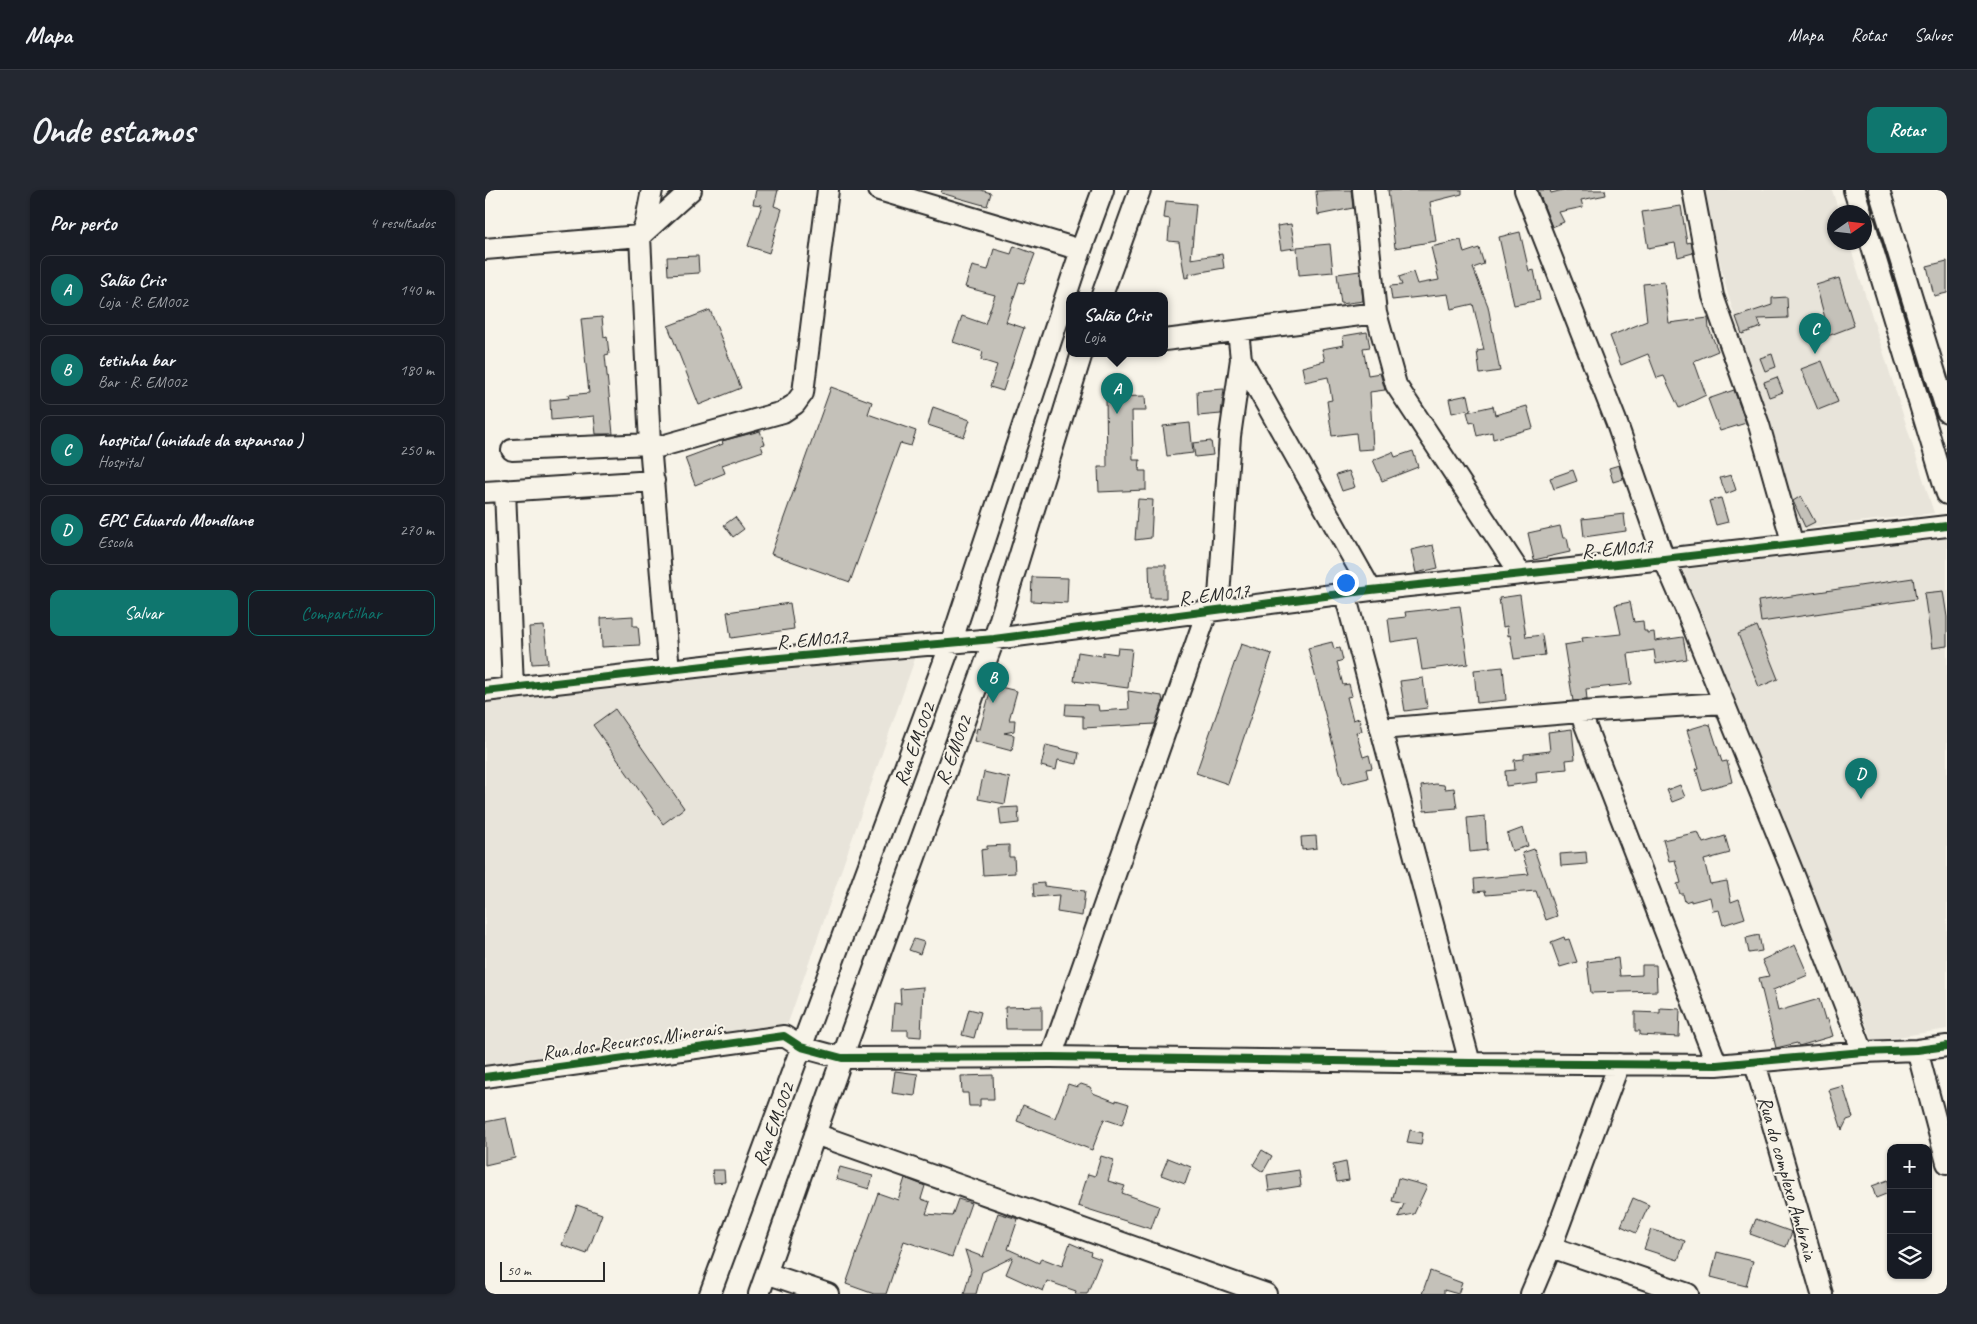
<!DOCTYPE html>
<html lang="pt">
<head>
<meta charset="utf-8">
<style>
  :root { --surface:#171b24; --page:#242831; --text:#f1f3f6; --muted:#9ea1a6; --line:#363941; --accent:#0f766e }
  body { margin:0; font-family:Caveat,sans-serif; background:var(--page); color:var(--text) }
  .controls { position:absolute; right:15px; bottom:15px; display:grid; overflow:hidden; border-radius:10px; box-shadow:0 1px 4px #0004 }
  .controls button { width:45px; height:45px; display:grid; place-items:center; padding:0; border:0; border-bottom:1px solid var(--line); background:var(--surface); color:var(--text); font:25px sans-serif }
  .compass { position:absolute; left:1342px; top:15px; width:45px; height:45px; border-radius:50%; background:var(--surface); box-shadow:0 1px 4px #0004; rotate:76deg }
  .scale { position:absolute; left:15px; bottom:12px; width:105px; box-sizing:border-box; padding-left:5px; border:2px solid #2b2b2b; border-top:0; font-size:14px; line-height:18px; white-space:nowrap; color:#2b2b2b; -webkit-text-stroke:4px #f7f3e8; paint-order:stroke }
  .you { position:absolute; left:860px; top:392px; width:18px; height:18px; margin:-12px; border:4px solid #fff; border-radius:50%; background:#1a73e8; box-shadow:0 0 0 8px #1a73e833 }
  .badge { display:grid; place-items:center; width:32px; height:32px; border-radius:50%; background:var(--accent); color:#fff; font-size:16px; font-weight:700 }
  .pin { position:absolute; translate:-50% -41px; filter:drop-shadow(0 1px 2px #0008) }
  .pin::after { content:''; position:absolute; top:26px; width:18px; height:15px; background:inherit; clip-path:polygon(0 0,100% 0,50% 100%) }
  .popup { position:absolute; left:581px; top:102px; width:102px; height:65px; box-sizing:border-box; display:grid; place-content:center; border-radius:10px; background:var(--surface); filter:drop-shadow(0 1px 4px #0005); font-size:16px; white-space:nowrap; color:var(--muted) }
  .popup b { font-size:19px; color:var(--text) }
  .popup::after { content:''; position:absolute; left:50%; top:100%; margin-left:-10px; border:10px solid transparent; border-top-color:var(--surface) }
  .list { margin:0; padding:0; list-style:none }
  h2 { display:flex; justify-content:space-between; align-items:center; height:65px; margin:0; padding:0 20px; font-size:21px }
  h2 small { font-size:16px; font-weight:400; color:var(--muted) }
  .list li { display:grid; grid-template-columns:32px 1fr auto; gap:15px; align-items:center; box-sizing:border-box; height:70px; margin:0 10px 10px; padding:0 10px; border:1px solid var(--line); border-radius:10px }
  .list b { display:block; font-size:19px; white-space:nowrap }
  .list p { margin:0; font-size:16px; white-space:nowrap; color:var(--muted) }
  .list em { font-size:16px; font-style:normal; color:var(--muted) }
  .actions { display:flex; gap:10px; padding:15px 20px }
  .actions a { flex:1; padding:11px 0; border:1px solid var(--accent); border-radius:10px; text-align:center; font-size:18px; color:var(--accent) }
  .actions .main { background:var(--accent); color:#fff }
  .icon { flex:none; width:28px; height:28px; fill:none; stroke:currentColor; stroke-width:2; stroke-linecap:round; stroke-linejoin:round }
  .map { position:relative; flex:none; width:1462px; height:1104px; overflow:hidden; border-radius:10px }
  header { display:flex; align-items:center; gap:30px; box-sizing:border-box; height:70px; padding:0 25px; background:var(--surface); border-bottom:1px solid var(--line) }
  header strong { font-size:24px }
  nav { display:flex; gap:28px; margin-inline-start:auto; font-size:18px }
  .intro { display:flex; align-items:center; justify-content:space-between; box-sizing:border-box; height:120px; padding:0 30px }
  h1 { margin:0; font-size:35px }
  .button { padding:12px 22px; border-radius:10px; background:var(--accent); color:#fff; font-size:18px; font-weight:700 }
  main { display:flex; gap:30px; padding:0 30px }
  aside { flex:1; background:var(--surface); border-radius:10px; box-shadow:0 1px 4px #0004 }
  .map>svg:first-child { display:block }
</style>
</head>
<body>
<header>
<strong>Mapa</strong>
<nav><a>Mapa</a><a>Rotas</a><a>Salvos</a></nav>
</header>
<div class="intro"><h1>Onde estamos</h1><a class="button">Rotas</a></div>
<main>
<aside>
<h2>Por perto<small>4 resultados</small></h2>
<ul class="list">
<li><span class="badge">A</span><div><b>Salão Cris</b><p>Loja · R. EM002</p></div><em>140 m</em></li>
<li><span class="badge">B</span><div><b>tetinha bar</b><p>Bar · R. EM002</p></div><em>180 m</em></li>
<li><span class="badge">C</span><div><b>hospital (unidade da expansao )</b><p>Hospital</p></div><em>250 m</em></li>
<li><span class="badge">D</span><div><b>EPC Eduardo Mondlane</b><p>Escola</p></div><em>270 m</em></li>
</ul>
<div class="actions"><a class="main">Salvar</a><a>Compartilhar</a></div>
</aside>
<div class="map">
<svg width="1462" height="1104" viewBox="0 0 1462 1104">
  <rect width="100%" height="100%" fill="#f7f3e8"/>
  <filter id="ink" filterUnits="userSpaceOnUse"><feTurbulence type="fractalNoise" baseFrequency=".02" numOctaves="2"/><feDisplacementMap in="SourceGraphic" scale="10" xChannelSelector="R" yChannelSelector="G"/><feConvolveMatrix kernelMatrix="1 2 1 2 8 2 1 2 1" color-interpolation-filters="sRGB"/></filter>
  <g filter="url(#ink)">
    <path fill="#e8e4da" d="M 1217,0 L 1347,0 L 1354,22 L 1350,22 L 1350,52 L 1364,53 L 1449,323 L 1313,339 L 1297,288 L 1281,223 L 1243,105 Z
      M 1462,346 L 1462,839 L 1388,851 L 1198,380 Z
      M 432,463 L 303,833 L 0,879 L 0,510 Z"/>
    <path fill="#c4c1b9" stroke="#2b2b2b" d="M 271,0 L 293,0 L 289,16 L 297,19 L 284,63 L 263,56 L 277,15 L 268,14 Z
      M 457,0 L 496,0 L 506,3 L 502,16 L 456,3 Z
      M 850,0 L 866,0 L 868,18 L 833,25 L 831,1 Z
      M 903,0 L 977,0 L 977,4 L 945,12 L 951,51 L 910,58 Z
      M 1053,0 L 1065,0 L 1066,3 L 1078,0 L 1120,0 L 1121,5 L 1096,10 L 1098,17 L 1074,22 L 1079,32 L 1067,37 Z
      M 681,11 L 711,14 L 706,69 L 737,64 L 739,78 L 704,84 L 704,87 L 700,88 L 694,52 L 683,51 L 685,29 L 679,28 Z
      M 1196,16 L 1202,53 L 1206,52 L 1208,63 L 1193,67 L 1190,53 L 1163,58 L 1157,22 Z
      M 806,34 L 810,58 L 796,60 L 792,36 Z
      M 1035,42 L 1044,81 L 1049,80 L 1055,110 L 1029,115 L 1014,47 Z
      M 976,50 L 979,63 L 994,58 L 999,74 L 988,78 L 1003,116 L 1015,181 L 995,184 L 992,161 L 999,160 L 988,114 L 966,119 L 963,104 L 907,110 L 905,96 L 917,95 L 914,87 L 928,82 L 932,94 L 954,90 L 946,57 Z
      M 845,54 L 848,82 L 814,85 L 812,57 Z
      M 529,56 L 550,64 L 539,93 L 534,92 L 521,132 L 539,138 L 518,201 L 505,197 L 512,175 L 496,170 L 498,162 L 468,152 L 477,126 L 500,134 L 510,105 L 480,97 L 487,76 L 503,80 L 509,59 L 526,64 Z
      M 213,66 L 214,83 L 183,85 L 182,67 Z
      M 1462,71 L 1462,103 L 1449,106 L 1442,76 Z
      M 875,81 L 878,111 L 856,114 L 852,84 Z
      M 1354,88 L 1369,136 L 1327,152 L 1320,136 L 1340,128 L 1331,95 Z
      M 1179,92 L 1184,133 L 1223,128 L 1224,139 L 1233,161 L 1209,171 L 1221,205 L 1194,218 L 1179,186 L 1172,188 L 1163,164 L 1136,175 L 1125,146 L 1162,131 L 1158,94 Z
      M 1302,107 L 1303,128 L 1273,129 L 1276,137 L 1257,144 L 1251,127 L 1287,115 L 1287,108 Z
      M 225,120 L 256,198 L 214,215 L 183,136 Z
      M 117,127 L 119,147 L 122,146 L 124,164 L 120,165 L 128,244 L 111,244 L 109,226 L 66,230 L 65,210 L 84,208 L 83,205 L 104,203 L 96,129 Z
      M 882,142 L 885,157 L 878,158 L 883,185 L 895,183 L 900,200 L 885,202 L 888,259 L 873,260 L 871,243 L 847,246 L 842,211 L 847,210 L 843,187 L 820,192 L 817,177 L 840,171 L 837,159 L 859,155 L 858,146 Z
      M 1287,164 L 1291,177 L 1280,181 L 1275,168 Z
      M 1337,171 L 1353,212 L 1333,220 L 1316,179 Z
      M 1292,187 L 1298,202 L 1284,207 L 1279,192 Z
      M 346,197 L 387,212 L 383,224 L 431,241 L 426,256 L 415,253 L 365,392 L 286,364 Z
      M 739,199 L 736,224 L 713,226 L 712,201 Z
      M 1249,200 L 1261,233 L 1235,241 L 1223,209 Z
      M 983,205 L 986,219 L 967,223 L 964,209 Z
      M 660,206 L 661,221 L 647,221 L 648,270 L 655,270 L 654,281 L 661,281 L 661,300 L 614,302 L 613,277 L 622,277 L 621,207 Z
      M 1008,216 L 1010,225 L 1042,216 L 1048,238 L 1008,249 L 1007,242 L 992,246 L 989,232 L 985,233 L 982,222 Z
      M 448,217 L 485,230 L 479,247 L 443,235 Z
      M 705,233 L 708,263 L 682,266 L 678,236 Z
      M 275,241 L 280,254 L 276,255 L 278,261 L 237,275 L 240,283 L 210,295 L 200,268 L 238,254 L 237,251 Z
      M 726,251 L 728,265 L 710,267 L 708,253 Z
      M 928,261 L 933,277 L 897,291 L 888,270 L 908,262 L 910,267 Z
      M 1134,275 L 1138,289 L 1128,292 L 1124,278 Z
      M 1088,280 L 1092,291 L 1069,299 L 1065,288 Z
      M 864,281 L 870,297 L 857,301 L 851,285 Z
      M 1246,285 L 1251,300 L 1241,304 L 1235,288 Z
      M 1316,306 L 1330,332 L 1320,337 L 1308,311 Z
      M 1236,308 L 1243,332 L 1231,335 L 1224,311 Z
      M 653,309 L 668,310 L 666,348 L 650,350 Z
      M 1139,324 L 1141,341 L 1099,347 L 1097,329 Z
      M 250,327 L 259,339 L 248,347 L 239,335 Z
      M 1075,336 L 1078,348 L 1082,348 L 1085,362 L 1049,370 L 1043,343 Z
      M 948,355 L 953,378 L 931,383 L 926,360 Z
      M 664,375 L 681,375 L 681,408 L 665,408 Z
      M 547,387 L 583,388 L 582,413 L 546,411 Z
      M 1428,388 L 1431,409 L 1276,432 L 1273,411 Z
      M 1458,401 L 1462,427 L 1462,456 L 1447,458 L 1439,403 Z
      M 1035,405 L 1041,447 L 1057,445 L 1060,465 L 1029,469 L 1025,445 L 1023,446 L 1022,436 L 1018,437 L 1014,408 Z
      M 1145,412 L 1149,432 L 1158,431 L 1159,441 L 1162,441 L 1162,443 L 1169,442 L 1170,451 L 1198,447 L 1202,469 L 1171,474 L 1169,460 L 1143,464 L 1147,494 L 1101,499 L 1102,510 L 1088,511 L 1079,455 L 1098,452 L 1097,448 L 1136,444 L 1130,415 Z
      M 305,413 L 309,439 L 246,448 L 242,422 Z
      M 975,416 L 983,474 L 937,480 L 932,448 L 906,452 L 903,429 L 921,427 L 920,422 Z
      M 148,426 L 148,436 L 153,436 L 155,455 L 117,457 L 116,428 Z
      M 59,436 L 63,473 L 47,474 L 44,437 Z
      M 1272,436 L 1293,489 L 1274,497 L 1253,444 Z
      M 847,452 L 849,459 L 855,458 L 858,470 L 852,472 L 858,495 L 864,494 L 867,506 L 862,507 L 868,530 L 874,528 L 877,541 L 871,542 L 878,567 L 884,565 L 887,578 L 881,579 L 883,588 L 858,594 L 823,458 Z
      M 756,454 L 787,464 L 743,594 L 711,583 Z
      M 633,458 L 647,459 L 643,498 L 589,491 L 593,462 L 618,466 L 618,462 L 632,464 Z
      M 1018,477 L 1021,510 L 992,513 L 989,480 Z
      M 938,488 L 942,518 L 920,521 L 915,491 Z
      M 507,495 L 532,501 L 524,530 L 530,530 L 529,541 L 519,543 L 529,545 L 527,561 L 489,551 L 492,538 L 495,539 Z
      M 643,501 L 677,506 L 678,512 L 670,534 L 598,538 L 598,526 L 580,525 L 581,514 L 613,515 L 614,521 L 644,519 Z
      M 130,519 L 199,618 L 178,634 L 108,535 Z
      M 1222,534 L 1225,535 L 1237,572 L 1242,571 L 1247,592 L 1217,600 L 1211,579 L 1214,578 L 1202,540 Z
      M 1087,539 L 1090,569 L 1081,570 L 1082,579 L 1051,582 L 1052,592 L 1021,596 L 1020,581 L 1030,580 L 1029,570 L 1039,569 L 1039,564 L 1065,561 L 1063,542 Z
      M 561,555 L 594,563 L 592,574 L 573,570 L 571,580 L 556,576 Z
      M 499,582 L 525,588 L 520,614 L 493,609 Z
      M 951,594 L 959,595 L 960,599 L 969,598 L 972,618 L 939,621 L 936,596 Z
      M 1195,595 L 1200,607 L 1187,612 L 1182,600 Z
      M 533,617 L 534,633 L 516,635 L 514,618 Z
      M 1000,626 L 1002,660 L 985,662 L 982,628 Z
      M 1038,638 L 1043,656 L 1027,661 L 1022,644 Z
      M 1213,642 L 1218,653 L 1240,646 L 1245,663 L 1219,670 L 1225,694 L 1242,691 L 1246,712 L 1254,709 L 1260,728 L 1238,735 L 1234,720 L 1228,721 L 1225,707 L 1206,712 L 1206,710 L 1200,712 L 1198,704 L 1195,704 L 1192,694 L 1196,693 L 1190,670 L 1184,671 L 1178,650 Z
      M 831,646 L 832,658 L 817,660 L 816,647 Z
      M 524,655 L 524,667 L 529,667 L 530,683 L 498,685 L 496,660 L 502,659 L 502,656 Z
      M 1049,659 L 1072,726 L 1061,730 L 1051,701 L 1001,705 L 1000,701 L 990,702 L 989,689 L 1044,684 L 1037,663 Z
      M 1101,662 L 1102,674 L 1076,676 L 1075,664 Z
      M 559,693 L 559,696 L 600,701 L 597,726 L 572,722 L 574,705 L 549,707 L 548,694 Z
      M 1274,745 L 1277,761 L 1264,763 L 1261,748 Z
      M 1079,747 L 1080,750 L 1084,749 L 1092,772 L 1075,777 L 1066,752 Z
      M 429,749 L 439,752 L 435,764 L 424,760 Z
      M 1310,755 L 1323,785 L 1288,800 L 1293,821 L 1334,809 L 1340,829 L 1343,829 L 1348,846 L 1314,856 L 1312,853 L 1291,858 L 1274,788 L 1284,786 L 1277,770 Z
      M 1133,768 L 1135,786 L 1157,785 L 1157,775 L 1171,775 L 1172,801 L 1106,803 L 1102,772 Z
      M 438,797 L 436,847 L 423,846 L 423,840 L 407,840 L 409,813 L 416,814 L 415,799 Z
      M 557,816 L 557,839 L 521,839 L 520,817 Z
      M 1175,818 L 1195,819 L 1194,847 L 1155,845 L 1155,841 L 1150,841 L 1150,822 L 1175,823 Z
      M 484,819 L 496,822 L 489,848 L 477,845 Z
      M 410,881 L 433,884 L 430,906 L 407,903 Z
      M 508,885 L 509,909 L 495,909 L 495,916 L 484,916 L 483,903 L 477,903 L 476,886 Z
      M 583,894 L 592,897 L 596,894 L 605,897 L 608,903 L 631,912 L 631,910 L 644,914 L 637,935 L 619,929 L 607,960 L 532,931 L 538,915 L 570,928 Z
      M 1358,896 L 1368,928 L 1362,930 L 1357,940 L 1344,900 Z
      M 21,928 L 30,968 L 0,975 L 0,932 Z
      M 925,940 L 938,943 L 936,955 L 922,953 Z
      M 777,960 L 787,966 L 778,982 L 768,975 Z
      M 616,966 L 629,970 L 623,991 L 640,996 L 637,1003 L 674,1016 L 666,1039 L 593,1016 L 603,984 L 610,986 Z
      M 683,968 L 706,977 L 700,994 L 676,985 Z
      M 861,972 L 864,990 L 852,992 L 848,975 Z
      M 355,977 L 388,986 L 384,999 L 351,989 Z
      M 227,980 L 239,980 L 240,992 L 229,993 Z
      M 814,980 L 816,996 L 784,1001 L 782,985 Z
      M 420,988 L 440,996 L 436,1009 L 445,1012 L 441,1024 L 467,1026 L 473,1009 L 486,1013 L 467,1067 L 419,1051 L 401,1104 L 389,1104 L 361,1094 L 393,1003 L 413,1010 Z
      M 913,988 L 942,996 L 929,1024 L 913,1027 L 919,1014 L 907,1011 Z
      M 1403,990 L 1406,1002 L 1391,1008 L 1387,996 Z
      M 1148,1008 L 1164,1015 L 1151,1043 L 1136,1036 Z
      M 92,1015 L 117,1024 L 102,1064 L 77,1055 Z
      M 513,1023 L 533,1029 L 523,1059 L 554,1073 L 556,1068 L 577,1076 L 585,1053 L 606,1062 L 605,1065 L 616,1069 L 602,1104 L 590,1104 L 591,1101 L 562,1091 L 558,1101 L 521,1084 L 528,1067 L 497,1082 L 491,1104 L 479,1104 L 486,1079 L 480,1060 L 498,1067 Z
      M 1271,1029 L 1307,1042 L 1301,1057 L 1265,1044 Z
      M 1166,1039 L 1200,1051 L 1193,1070 L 1159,1059 Z
      M 1232,1062 L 1268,1071 L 1261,1096 L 1226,1087 Z
      M 945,1081 L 977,1093 L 973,1104 L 959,1100 L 959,1104 L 937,1104 Z"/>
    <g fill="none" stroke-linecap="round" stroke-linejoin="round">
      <g stroke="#2b2b2b" stroke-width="24">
        <path id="minor" d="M 167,0 L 160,35 L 155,46 L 165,254 L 184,481
          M 394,0 L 596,60
          M 878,0 L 891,123 L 911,195 L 1035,383
          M 1040,0 L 1131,231 L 1179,369 L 1202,422 L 1313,695 L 1378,862
          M 1208,0 L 1228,106 L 1274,235 L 1308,355
          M 1369,0 L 1376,22
          M 1394,0 L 1462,222
          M 1380,34 L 1462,304
          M 0,59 L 155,46 L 206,0
          M 617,105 L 655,0
          M 753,141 L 756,169 L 886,400
          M 680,150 L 891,123
          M 166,259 L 298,222 L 310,214 L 318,203 L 343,0
          M 27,260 L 165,254
          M 20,300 L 28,498
          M 0,302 L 169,291
          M 860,404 L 985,873
          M 731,420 L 734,407 L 745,246 L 756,169
          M 0,501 L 272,470 L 509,449 L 886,400 L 1179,369 L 1462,336
          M 1095,522 L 1232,875
          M 896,539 L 1095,522 L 1239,513
          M 1432,860 L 1462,973
          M 566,867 L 722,422
          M 1270,873 L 1337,1104
          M 0,887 L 299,846 L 316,857 L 357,868 L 566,867 L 985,873 L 1232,875 L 1378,862 L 1432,860 L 1462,856
          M 330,944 L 781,1104
          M 1066,1057 L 1203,1104
          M 281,1083 L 343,1104
          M 225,1104 L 466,453 L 596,60 L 618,0
          M 274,1104 L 357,868 L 509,449 L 597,163
          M 1046,1104 L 1066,1057 L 1134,874"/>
      </g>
      <use href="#minor" stroke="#f7f3e8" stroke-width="20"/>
      <g stroke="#f7f3e8" stroke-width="11">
        <path id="cycleway" d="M 0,501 L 272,470 L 509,449 L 886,400 L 1179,369 L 1462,336
          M 0,887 L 299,846 L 316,857 L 357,868 L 566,867 L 985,873 L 1232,875 L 1378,862 L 1432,860 L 1462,856"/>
      </g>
      <use href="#cycleway" stroke="#1b5e20" stroke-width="8"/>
    </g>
  </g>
  <g text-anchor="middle" stroke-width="4" stroke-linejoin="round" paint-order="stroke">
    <g font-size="20" fill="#2b2b2b" stroke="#f7f3e8">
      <text transform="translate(1132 358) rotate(-5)" y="7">R. EM017</text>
      <text transform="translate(729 404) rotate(-7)" y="7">R. EM017</text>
      <text transform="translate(327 449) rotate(-5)" y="7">R. EM017</text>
      <text transform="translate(429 554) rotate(-70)" y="7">Rua EM.002</text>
      <text transform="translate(468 560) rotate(-70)" y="7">R. EM002</text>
      <text transform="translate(147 850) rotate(-8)" y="7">Rua dos Recursos Minerais</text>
      <text transform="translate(288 934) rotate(-70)" y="7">Rua EM.002</text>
      <text transform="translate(1303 988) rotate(74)" y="7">Rua do complexo Ambraia</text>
    </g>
  </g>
</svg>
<div class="controls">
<button>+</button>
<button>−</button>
<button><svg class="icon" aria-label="layers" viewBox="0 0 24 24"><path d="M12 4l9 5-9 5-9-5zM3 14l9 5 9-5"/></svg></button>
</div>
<svg class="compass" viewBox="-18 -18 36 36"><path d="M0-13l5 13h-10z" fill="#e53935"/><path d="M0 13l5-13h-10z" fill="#9ea1a6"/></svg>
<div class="scale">50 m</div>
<div class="you"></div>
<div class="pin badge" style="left:632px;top:224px">A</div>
<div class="popup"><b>Salão Cris</b>Loja</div>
<div class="pin badge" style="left:508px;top:513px">B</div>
<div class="pin badge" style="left:1330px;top:164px">C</div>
<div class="pin badge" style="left:1376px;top:609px">D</div>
</div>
</main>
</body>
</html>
